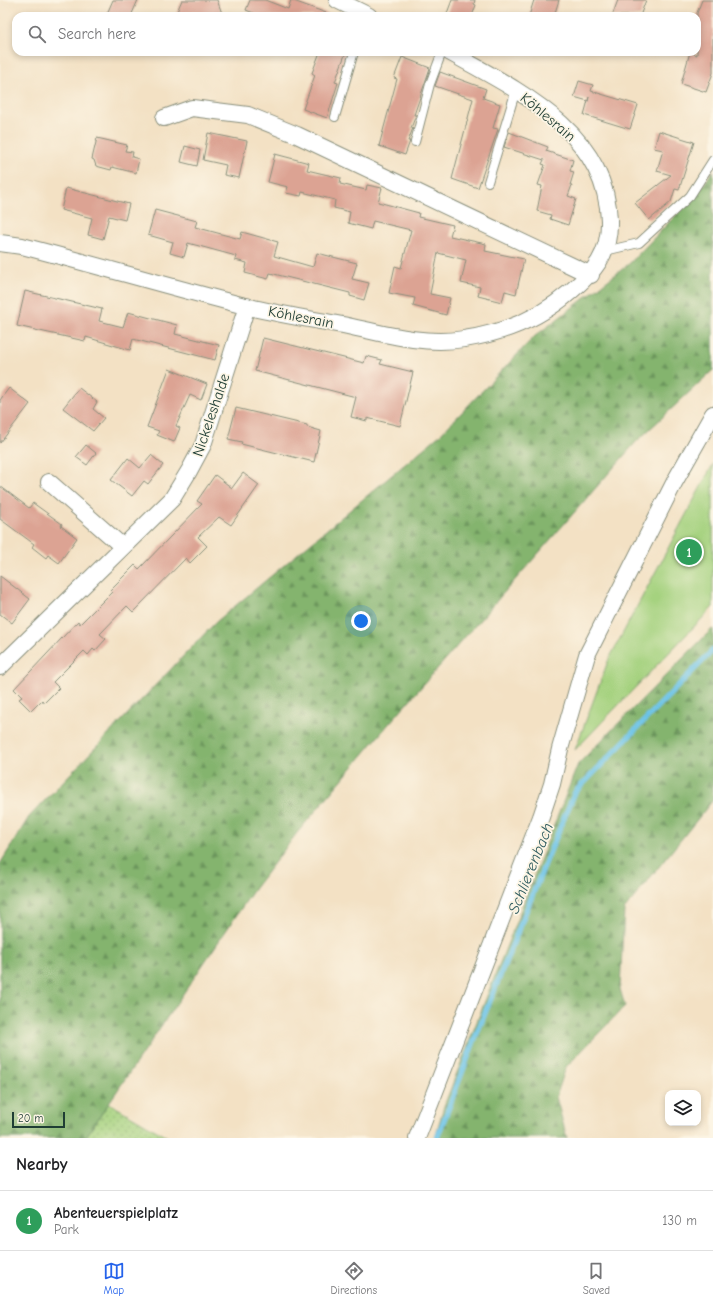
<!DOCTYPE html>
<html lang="en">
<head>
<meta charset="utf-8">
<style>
  :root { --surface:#fff; --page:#f2f2f2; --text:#202124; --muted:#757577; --line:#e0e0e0; --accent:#2563eb }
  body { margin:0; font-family:"Comic Neue",sans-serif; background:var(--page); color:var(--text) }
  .controls { position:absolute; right:12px; bottom:12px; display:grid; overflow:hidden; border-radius:8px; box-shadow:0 2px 6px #0003 }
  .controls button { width:36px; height:36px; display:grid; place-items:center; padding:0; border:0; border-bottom:1px solid var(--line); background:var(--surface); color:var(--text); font:20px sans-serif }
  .scale { position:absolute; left:12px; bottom:10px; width:53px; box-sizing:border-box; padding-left:4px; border:2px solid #1f3d34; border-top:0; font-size:11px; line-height:14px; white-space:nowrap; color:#1f3d34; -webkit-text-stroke:3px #fcf5e5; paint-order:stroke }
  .you { position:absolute; left:361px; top:621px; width:14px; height:14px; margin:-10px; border:3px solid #fff; border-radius:50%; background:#1a73e8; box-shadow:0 0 0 6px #1a73e833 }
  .badge { display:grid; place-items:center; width:26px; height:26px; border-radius:50%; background:var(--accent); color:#fff; font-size:13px; font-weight:700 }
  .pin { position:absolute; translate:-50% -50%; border:2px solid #fff; box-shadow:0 1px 4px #0006 }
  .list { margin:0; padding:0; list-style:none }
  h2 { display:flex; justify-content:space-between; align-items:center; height:52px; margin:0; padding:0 16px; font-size:17px }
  h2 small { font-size:13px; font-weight:400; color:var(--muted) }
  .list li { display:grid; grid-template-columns:26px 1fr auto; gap:12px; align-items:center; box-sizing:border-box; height:60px; padding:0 16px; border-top:1px solid var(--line) }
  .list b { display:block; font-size:15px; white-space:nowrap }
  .list p { margin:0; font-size:13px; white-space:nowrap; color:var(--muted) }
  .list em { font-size:13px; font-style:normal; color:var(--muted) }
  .icon { flex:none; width:22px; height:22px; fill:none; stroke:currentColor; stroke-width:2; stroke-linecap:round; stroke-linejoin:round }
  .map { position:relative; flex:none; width:713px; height:1138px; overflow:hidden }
  .search { position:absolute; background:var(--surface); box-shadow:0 2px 6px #0003; left:12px; right:12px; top:12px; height:44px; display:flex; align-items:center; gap:10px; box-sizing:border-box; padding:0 14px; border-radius:12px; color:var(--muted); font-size:15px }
  .sheet { height:112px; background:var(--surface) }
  nav { display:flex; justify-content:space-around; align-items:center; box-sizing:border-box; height:56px; border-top:1px solid var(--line); background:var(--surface); font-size:11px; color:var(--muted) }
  nav a { display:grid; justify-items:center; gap:2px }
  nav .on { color:var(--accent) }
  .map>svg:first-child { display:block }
</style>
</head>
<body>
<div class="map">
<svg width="713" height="1138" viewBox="0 0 713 1138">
  <defs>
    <pattern id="grass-dots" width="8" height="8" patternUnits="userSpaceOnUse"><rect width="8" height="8" fill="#a5d27f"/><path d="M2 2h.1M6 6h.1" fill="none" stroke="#86ac69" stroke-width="1.8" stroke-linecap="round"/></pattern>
    <pattern id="forest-firs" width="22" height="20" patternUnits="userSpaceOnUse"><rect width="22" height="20" fill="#84b46e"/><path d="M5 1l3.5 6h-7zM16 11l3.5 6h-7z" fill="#6b945b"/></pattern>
  </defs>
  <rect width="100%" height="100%" fill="#fcf5e5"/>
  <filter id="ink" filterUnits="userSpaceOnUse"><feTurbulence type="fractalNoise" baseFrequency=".025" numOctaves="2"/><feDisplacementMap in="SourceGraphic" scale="8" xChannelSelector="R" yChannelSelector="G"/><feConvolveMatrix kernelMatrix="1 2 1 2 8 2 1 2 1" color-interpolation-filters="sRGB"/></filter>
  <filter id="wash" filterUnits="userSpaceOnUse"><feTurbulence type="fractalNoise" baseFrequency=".012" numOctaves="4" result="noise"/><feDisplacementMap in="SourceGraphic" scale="16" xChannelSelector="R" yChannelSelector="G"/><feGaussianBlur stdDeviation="0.9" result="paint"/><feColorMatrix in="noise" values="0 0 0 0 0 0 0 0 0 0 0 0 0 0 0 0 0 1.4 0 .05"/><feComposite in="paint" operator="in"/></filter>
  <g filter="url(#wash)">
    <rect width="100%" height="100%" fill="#f3e1c4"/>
    <path fill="url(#grass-dots)" stroke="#62885a" d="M 109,1103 L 169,1138 L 85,1138 Z"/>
    <path fill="url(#forest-firs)" stroke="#527851" d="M 713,171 L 713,370 L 636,442 L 387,726 L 297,833 L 255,888 L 85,1138 L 0,1138 L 0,864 L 29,817 L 216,622 L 441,434 L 534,337 L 629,264 L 700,190 Z
      M 713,628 L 713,800 L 624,910 L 620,989 L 625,1006 L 566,1067 L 556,1097 L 567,1138 L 435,1138 L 444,1106 L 578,764 Z"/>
    <path fill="#a5d27f" stroke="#62885a" d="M 713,464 L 713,607 L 575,750 L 608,661 Z"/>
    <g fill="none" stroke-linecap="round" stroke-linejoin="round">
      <path stroke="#6bc3e8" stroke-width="5.5" d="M 437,1138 L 479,1028 L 548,856 L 575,792 L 713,650"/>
    </g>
    <g id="blocks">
      <path fill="#dca393" d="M 113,0 L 138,0 L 131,16 L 106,16 Z
        M 182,0 L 217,0 L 223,16 L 175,16 Z
        M 250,0 L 265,0 L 288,9 L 291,0 L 329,14 L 328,16 L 261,16 L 246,10 Z
        M 452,0 L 475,0 L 474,4 L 476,5 L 472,16 L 446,16 Z
        M 534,0 L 559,0 L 554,16 L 529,16 Z
        M 618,0 L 646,0 L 640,16 L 612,16 Z
        M 702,0 L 713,0 L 713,73 L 706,92 L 681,84 L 690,52 L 697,55 L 697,13 Z
        M 320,52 L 346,52 L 335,82 L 338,83 L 327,118 L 303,109 L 315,75 L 312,73 Z
        M 402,57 L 430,68 L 414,115 L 416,115 L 411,128 L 413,128 L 408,141 L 410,141 L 405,155 L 379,146 L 397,79 L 394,78 Z
        M 440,72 L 486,89 L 483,98 L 500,104 L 493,128 L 498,129 L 478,188 L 452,179 L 473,99 L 435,86 Z
        M 579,81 L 593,85 L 591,91 L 638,105 L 630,129 L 584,115 L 589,97 L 588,101 L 574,97 Z
        M 659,131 L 694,142 L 679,190 L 675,189 L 671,202 L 649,220 L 635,203 L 671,175 L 657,171 L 663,150 L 654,148 Z
        M 509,132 L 548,147 L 546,151 L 573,160 L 570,171 L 574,172 L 570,185 L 572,185 L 568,196 L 576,199 L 568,225 L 550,219 L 551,215 L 537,211 L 542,186 L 538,185 L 545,165 L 542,164 L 544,160 L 504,147 Z
        M 208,133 L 247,141 L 239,178 L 224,175 L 226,165 L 203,160 Z
        M 97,138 L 127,145 L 125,151 L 133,152 L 132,157 L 139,159 L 136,173 L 112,167 L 111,170 L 96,166 L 94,160 L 92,159 Z
        M 185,146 L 200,150 L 197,166 L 181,162 Z
        M 275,154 L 309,163 L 307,170 L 341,178 L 340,184 L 366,190 L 367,185 L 382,188 L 378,202 L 419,213 L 418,217 L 453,225 L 450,236 L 486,244 L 485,251 L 524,259 L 516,294 L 505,291 L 502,302 L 478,296 L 480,287 L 461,283 L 466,260 L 438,253 L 430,294 L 450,298 L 446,315 L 413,306 L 415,298 L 389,293 L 395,266 L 401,268 L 411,230 L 373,221 L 371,229 L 348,223 L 350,212 L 334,208 L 335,200 L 302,192 L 301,196 L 286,193 L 288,187 L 268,182 Z
        M 66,188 L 129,204 L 125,220 L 109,216 L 103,239 L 88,235 L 92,218 L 61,210 Z
        M 155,210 L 197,221 L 195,227 L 240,239 L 242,232 L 278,242 L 274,256 L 313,267 L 317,253 L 357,263 L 352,279 L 369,283 L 364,300 L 350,296 L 350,293 L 270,273 L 268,279 L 245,273 L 247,263 L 235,260 L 236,256 L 188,243 L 184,257 L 170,253 L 173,242 L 148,235 Z
        M 25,291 L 102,309 L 99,321 L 123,327 L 128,312 L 177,325 L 175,334 L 219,345 L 215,360 L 133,339 L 130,350 L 86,337 L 85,341 L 17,326 Z
        M 263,338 L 364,363 L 366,356 L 382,360 L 380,364 L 413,372 L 400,426 L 367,418 L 367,421 L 351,417 L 356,397 L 255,371 Z
        M 169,369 L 207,384 L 201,400 L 190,395 L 176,426 L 180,428 L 174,442 L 157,435 L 159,431 L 147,427 Z
        M 9,388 L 30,404 L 0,443 L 0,400 Z
        M 79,388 L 97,402 L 93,409 L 104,418 L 93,431 L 63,408 Z
        M 236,408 L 307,425 L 307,427 L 321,431 L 314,462 L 241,444 L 242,442 L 228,439 Z
        M 86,445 L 96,453 L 87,465 L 76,457 Z
        M 151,455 L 163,465 L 148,484 L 144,481 L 132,496 L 111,480 L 128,458 L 140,468 Z
        M 243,473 L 259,485 L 231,525 L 219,517 L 198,537 L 207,546 L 190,563 L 186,558 L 133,612 L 127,606 L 100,634 L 106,639 L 95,651 L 93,649 L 88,655 L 84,651 L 53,682 L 59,688 L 44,703 L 42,700 L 31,711 L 19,699 L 22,697 L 14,689 L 78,621 L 80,624 L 112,592 L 110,590 L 135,565 L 139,569 L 202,504 L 197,501 L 215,475 L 232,488 Z
        M 0,486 L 29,508 L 33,503 L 62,524 L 61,526 L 77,538 L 59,563 L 48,555 L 46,558 L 32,547 L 34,544 L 0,519 Z
        M 0,576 L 30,599 L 12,623 L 0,614 Z"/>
    </g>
  </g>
  <g filter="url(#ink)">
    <use href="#blocks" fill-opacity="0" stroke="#898f7c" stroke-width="1"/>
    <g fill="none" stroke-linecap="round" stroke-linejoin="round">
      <g stroke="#898f7c" stroke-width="10">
        <path id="lane" d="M 335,117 L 354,52
          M 415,142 L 430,84 L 442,52
          M 488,182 L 516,90
          M 605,251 L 639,243 L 690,196 L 713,160"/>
      </g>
      <g stroke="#898f7c" stroke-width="18">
        <path id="street" d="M 337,0 L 369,16
          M 164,118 L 192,108 L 248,115 L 297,135 L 591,275
          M 0,243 L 22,246 C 96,265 170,287 245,306 C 277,314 310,319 343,325 C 381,333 424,346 464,339 C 504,333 539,319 570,292 C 594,272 610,255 609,220 C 606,131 517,90 449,52
          M 49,482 L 123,547
          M 0,667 L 172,499 L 189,471 L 203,445 L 247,306
          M 417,1138 L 541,817 L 552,784 L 560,749 L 587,655 L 675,481 L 713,414"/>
      </g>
      <use href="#lane" stroke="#fff" stroke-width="8"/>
      <use href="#street" stroke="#fff" stroke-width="16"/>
    </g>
  </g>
  <g text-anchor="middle" stroke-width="3.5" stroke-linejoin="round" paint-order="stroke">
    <g font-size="15" fill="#1f3d34" stroke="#fcf5e5">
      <text transform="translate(548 117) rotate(40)" y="5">Köhlesrain</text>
      <text transform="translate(301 317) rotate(11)" y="5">Köhlesrain</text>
      <text transform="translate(211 415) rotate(-71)" y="5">Nickeleshalde</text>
    </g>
    <g font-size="16" font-style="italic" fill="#325e61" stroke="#fcf5e5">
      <text transform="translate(530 868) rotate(-68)" y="6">Schlierenbach</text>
    </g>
  </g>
</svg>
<div class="controls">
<button><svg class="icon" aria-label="layers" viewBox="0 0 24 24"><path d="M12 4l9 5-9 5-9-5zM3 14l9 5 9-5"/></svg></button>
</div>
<div class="scale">20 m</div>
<div class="you"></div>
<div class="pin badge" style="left:689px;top:552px;background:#2e9e5b">1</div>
<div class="search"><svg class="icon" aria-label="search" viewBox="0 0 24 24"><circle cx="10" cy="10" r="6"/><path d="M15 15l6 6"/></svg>Search here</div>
</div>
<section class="sheet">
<h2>Nearby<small></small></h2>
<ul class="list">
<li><span class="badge" style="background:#2e9e5b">1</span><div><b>Abenteuerspielplatz</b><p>Park</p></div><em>130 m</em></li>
</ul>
</section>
<nav>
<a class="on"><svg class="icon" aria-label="map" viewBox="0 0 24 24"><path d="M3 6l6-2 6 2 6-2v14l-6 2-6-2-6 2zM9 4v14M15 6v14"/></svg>Map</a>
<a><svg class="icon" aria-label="directions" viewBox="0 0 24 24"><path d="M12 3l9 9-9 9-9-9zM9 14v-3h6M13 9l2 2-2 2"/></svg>Directions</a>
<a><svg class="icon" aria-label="saved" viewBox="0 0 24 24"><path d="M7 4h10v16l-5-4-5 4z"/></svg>Saved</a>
</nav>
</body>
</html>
